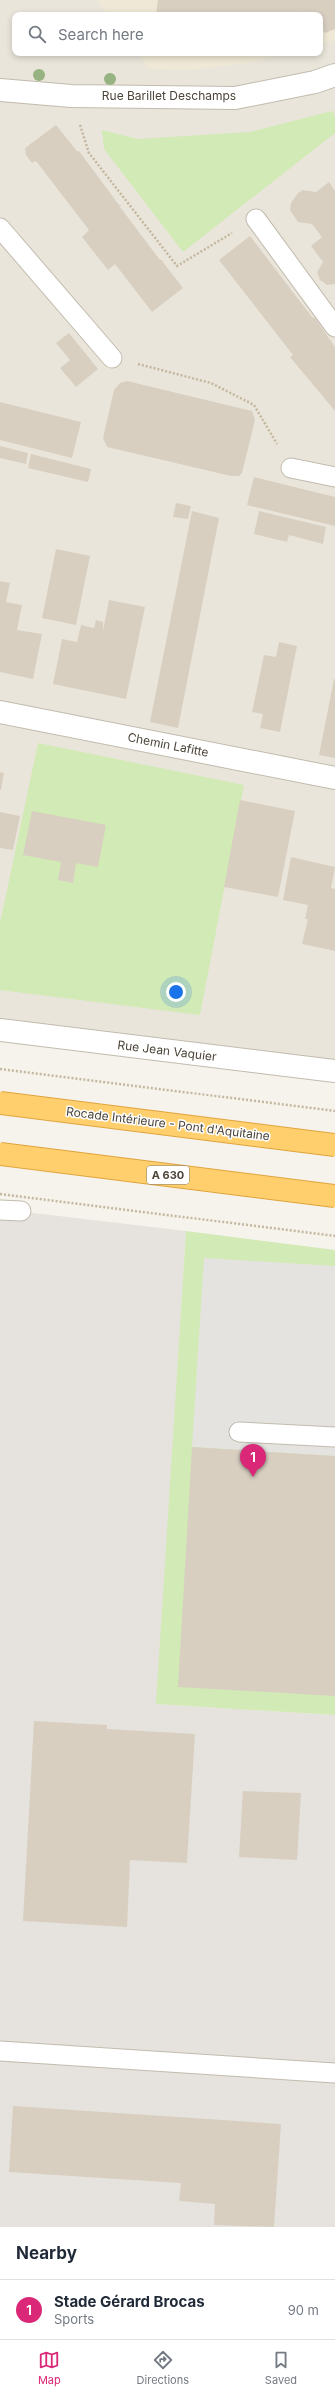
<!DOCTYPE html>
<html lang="en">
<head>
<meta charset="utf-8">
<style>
  :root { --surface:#fff; --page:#f6f6f7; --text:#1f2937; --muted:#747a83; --line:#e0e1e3; --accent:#db2777 }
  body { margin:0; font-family:Inter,sans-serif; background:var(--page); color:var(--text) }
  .you { position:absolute; left:176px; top:992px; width:14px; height:14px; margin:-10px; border:3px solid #fff; border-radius:50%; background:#1a73e8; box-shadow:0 0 0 6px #1a73e833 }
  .badge { display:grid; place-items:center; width:26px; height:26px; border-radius:50%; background:var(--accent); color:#fff; font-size:13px; font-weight:700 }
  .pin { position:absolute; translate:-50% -33px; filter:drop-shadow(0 1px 2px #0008) }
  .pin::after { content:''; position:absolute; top:21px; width:14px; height:12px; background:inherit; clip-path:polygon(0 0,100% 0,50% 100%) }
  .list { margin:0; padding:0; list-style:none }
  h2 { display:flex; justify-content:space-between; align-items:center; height:52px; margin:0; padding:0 16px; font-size:17px }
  h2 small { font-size:13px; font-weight:400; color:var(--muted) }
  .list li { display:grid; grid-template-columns:26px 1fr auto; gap:12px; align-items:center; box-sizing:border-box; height:60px; padding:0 16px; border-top:1px solid var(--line) }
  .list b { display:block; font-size:15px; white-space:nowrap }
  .list p { margin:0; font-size:13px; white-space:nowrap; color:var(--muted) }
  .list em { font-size:13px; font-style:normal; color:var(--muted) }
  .icon { flex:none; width:22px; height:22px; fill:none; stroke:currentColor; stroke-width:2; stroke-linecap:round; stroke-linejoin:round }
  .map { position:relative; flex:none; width:335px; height:2227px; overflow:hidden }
  .search { position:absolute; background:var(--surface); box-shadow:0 2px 6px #0003; left:12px; right:12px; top:12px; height:44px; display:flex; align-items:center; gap:10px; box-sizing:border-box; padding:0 14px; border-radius:8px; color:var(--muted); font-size:15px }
  .sheet { height:112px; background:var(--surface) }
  nav { display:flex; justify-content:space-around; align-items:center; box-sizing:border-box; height:56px; border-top:1px solid var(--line); background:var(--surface); font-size:11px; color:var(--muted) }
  nav a { display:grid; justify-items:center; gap:2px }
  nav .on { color:var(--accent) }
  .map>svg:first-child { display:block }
</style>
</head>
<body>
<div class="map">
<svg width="335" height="2227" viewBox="0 0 335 2227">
  <rect width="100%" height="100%" fill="#f6f3ec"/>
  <path fill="#eae5da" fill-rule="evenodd" d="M 0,0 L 335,0 L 335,1077 L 0,1039 ZM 15,15 L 320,15 L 320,53 L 15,53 Z"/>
  <path fill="#e6e2dd" d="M 0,1209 L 186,1231 L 157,1704 L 335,1715 L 335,2227 L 0,2227 Z"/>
  <path fill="#efe8d6" d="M 96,0 L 335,0 L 335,40 L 320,44 L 320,15 L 108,15 Z
    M 137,53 L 287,53 L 249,63 L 190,70 L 149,69 Z"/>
  <path fill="#d2eab5" d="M 332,111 L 335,115 L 335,133 L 183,252 L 104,149 L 102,130 L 138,139 L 250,132 Z
    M 38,743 L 244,785 L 200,1015 L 0,990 L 0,923 Z
    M 186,1231 L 335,1250 L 335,1715 L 156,1704 Z"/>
  <path fill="#e5e3e0" d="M 204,1258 L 335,1266 L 335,1456 L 192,1447 Z"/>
  <path fill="#d8cfc1" d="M 158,0 L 335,0 L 335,29 L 325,33 L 320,27 L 320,15 L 302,15 L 299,11 L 294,15 L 156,15 Z
    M 56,125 L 77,151 L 79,151 L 119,205 L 121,205 L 120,207 L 160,260 L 163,260 L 162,261 L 183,288 L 152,312 L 115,264 L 108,270 L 82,237 L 89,230 L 36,161 L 32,163 L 26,155 L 25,148 Z
    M 329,182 L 335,191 L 335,284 L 327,285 L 320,280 L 317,272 L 323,262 L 311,246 L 322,237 L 312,224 L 298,222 L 290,210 L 291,203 L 298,193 L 303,190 L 316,192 Z
    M 250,236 L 312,317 L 315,318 L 335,347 L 335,411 L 290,357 L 293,355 L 219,260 Z
    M 69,333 L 98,369 L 76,387 L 60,368 L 70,360 L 56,343 Z
    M 127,381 L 252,411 L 255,420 L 242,473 L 239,476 L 231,476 L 107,447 L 103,438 L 114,390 L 120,383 Z
    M 0,402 L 81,422 L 72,458 L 0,440 Z
    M 0,446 L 28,453 L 26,464 L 0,458 Z
    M 31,454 L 91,469 L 88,482 L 28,468 Z
    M 254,477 L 335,497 L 335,526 L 247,505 Z
    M 176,503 L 191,506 L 188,519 L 173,517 Z
    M 192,511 L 219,518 L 178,728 L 150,722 Z
    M 259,511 L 326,527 L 323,544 L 289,535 L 287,542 L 254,534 Z
    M 56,549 L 90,556 L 76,625 L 42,618 Z
    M 0,581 L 10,583 L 6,602 L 22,605 L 17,630 L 42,634 L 33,679 L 0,672 Z
    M 109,600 L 145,607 L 126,699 L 53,684 L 62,639 L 77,642 L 81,625 L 94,628 L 96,620 L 103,622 L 103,631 Z
    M 279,642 L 297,646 L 280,732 L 260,728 L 263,714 L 252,712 L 264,655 L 276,657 Z
    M 334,679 L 335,679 L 335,758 L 319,755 Z
    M 0,772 L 4,773 L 1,790 L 0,790 Z
    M 240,800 L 295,811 L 278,897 L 224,887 Z
    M 32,811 L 106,825 L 98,867 L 76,863 L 73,883 L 58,880 L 61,862 L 23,855 Z
    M 0,812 L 20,816 L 13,850 L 0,848 Z
    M 291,857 L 335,867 L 331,888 L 335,889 L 335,951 L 302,944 L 308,919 L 305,919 L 308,905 L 283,900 Z
    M 192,1447 L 335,1456 L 335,1696 L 178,1687 Z
    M 34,1721 L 107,1725 L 107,1729 L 195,1734 L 187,1863 L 130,1860 L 127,1927 L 23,1921 Z
    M 243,1791 L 301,1793 L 297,1860 L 239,1857 Z
    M 13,2106 L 281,2124 L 274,2227 L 214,2225 L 215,2204 L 179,2201 L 181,2183 L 9,2172 Z"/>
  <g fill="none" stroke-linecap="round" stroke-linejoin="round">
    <g stroke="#c2bbae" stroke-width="21">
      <path id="lane" d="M 256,219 L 335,327
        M 0,228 L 112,358
        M 291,468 L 335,477
        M 0,1210 L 21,1211
        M 239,1432 L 335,1437
        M 0,2051 L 335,2073"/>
    </g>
    <g stroke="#c2bbae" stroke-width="24">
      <path id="street" d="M 0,90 L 71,96 L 235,98 L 315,82 L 335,75
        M 0,712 L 335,778
        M 0,1030 L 335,1071"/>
    </g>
    <path stroke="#c4b79f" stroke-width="2.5" stroke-dasharray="2 2" stroke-linecap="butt" d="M 80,125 L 89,153 L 177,266 L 232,233
      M 138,364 L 211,383 L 254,405 L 277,444"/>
    <use href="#lane" stroke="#fff" stroke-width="19"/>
    <use href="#street" stroke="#fff" stroke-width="22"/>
    <g stroke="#e0a43c" stroke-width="24" stroke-linecap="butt">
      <path id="highway-bridge" d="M 0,1103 L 335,1145
        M 0,1154 L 335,1196"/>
    </g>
    <path stroke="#c4b79f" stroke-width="2.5" stroke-dasharray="2 2" stroke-linecap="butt" d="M 0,1069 L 335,1111
      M 0,1194 L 335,1236"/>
    <use href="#highway-bridge" stroke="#ffcf6e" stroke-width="22"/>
  </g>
  <g fill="#97b381">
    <circle cx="39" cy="75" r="6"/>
    <circle cx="110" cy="79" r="6"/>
  </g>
  <g text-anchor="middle" stroke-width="3" stroke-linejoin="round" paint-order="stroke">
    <rect fill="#fff" stroke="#817c74" stroke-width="1" x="147" y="1166" width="42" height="18" rx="3"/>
    <g font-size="11" font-weight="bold" fill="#4b4439">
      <text x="168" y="1179">A 630</text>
    </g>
    <g font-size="12" fill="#4b4439" stroke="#fff">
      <text x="169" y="100">Rue Barillet Deschamps</text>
      <text transform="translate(168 745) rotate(11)" y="4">Chemin Lafitte</text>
      <text transform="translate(167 1051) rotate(7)" y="4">Rue Jean Vaquier</text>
      <text transform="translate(168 1124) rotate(7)" y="4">Rocade Intérieure - Pont d'Aquitaine</text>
    </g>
  </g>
</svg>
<div class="you"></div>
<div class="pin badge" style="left:253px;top:1477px">1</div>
<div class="search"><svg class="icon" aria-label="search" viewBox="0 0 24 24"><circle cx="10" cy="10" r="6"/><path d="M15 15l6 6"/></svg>Search here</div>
</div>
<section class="sheet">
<h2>Nearby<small></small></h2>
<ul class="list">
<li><span class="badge">1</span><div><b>Stade Gérard Brocas</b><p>Sports</p></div><em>90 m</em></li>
</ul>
</section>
<nav>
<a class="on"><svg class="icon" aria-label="map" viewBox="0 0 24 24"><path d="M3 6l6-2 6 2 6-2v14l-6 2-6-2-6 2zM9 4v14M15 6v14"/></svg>Map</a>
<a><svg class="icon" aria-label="directions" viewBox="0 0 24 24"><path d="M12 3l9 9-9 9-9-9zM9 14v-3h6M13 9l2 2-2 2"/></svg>Directions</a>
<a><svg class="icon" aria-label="saved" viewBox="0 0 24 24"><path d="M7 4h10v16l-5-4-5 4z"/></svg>Saved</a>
</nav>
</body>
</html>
